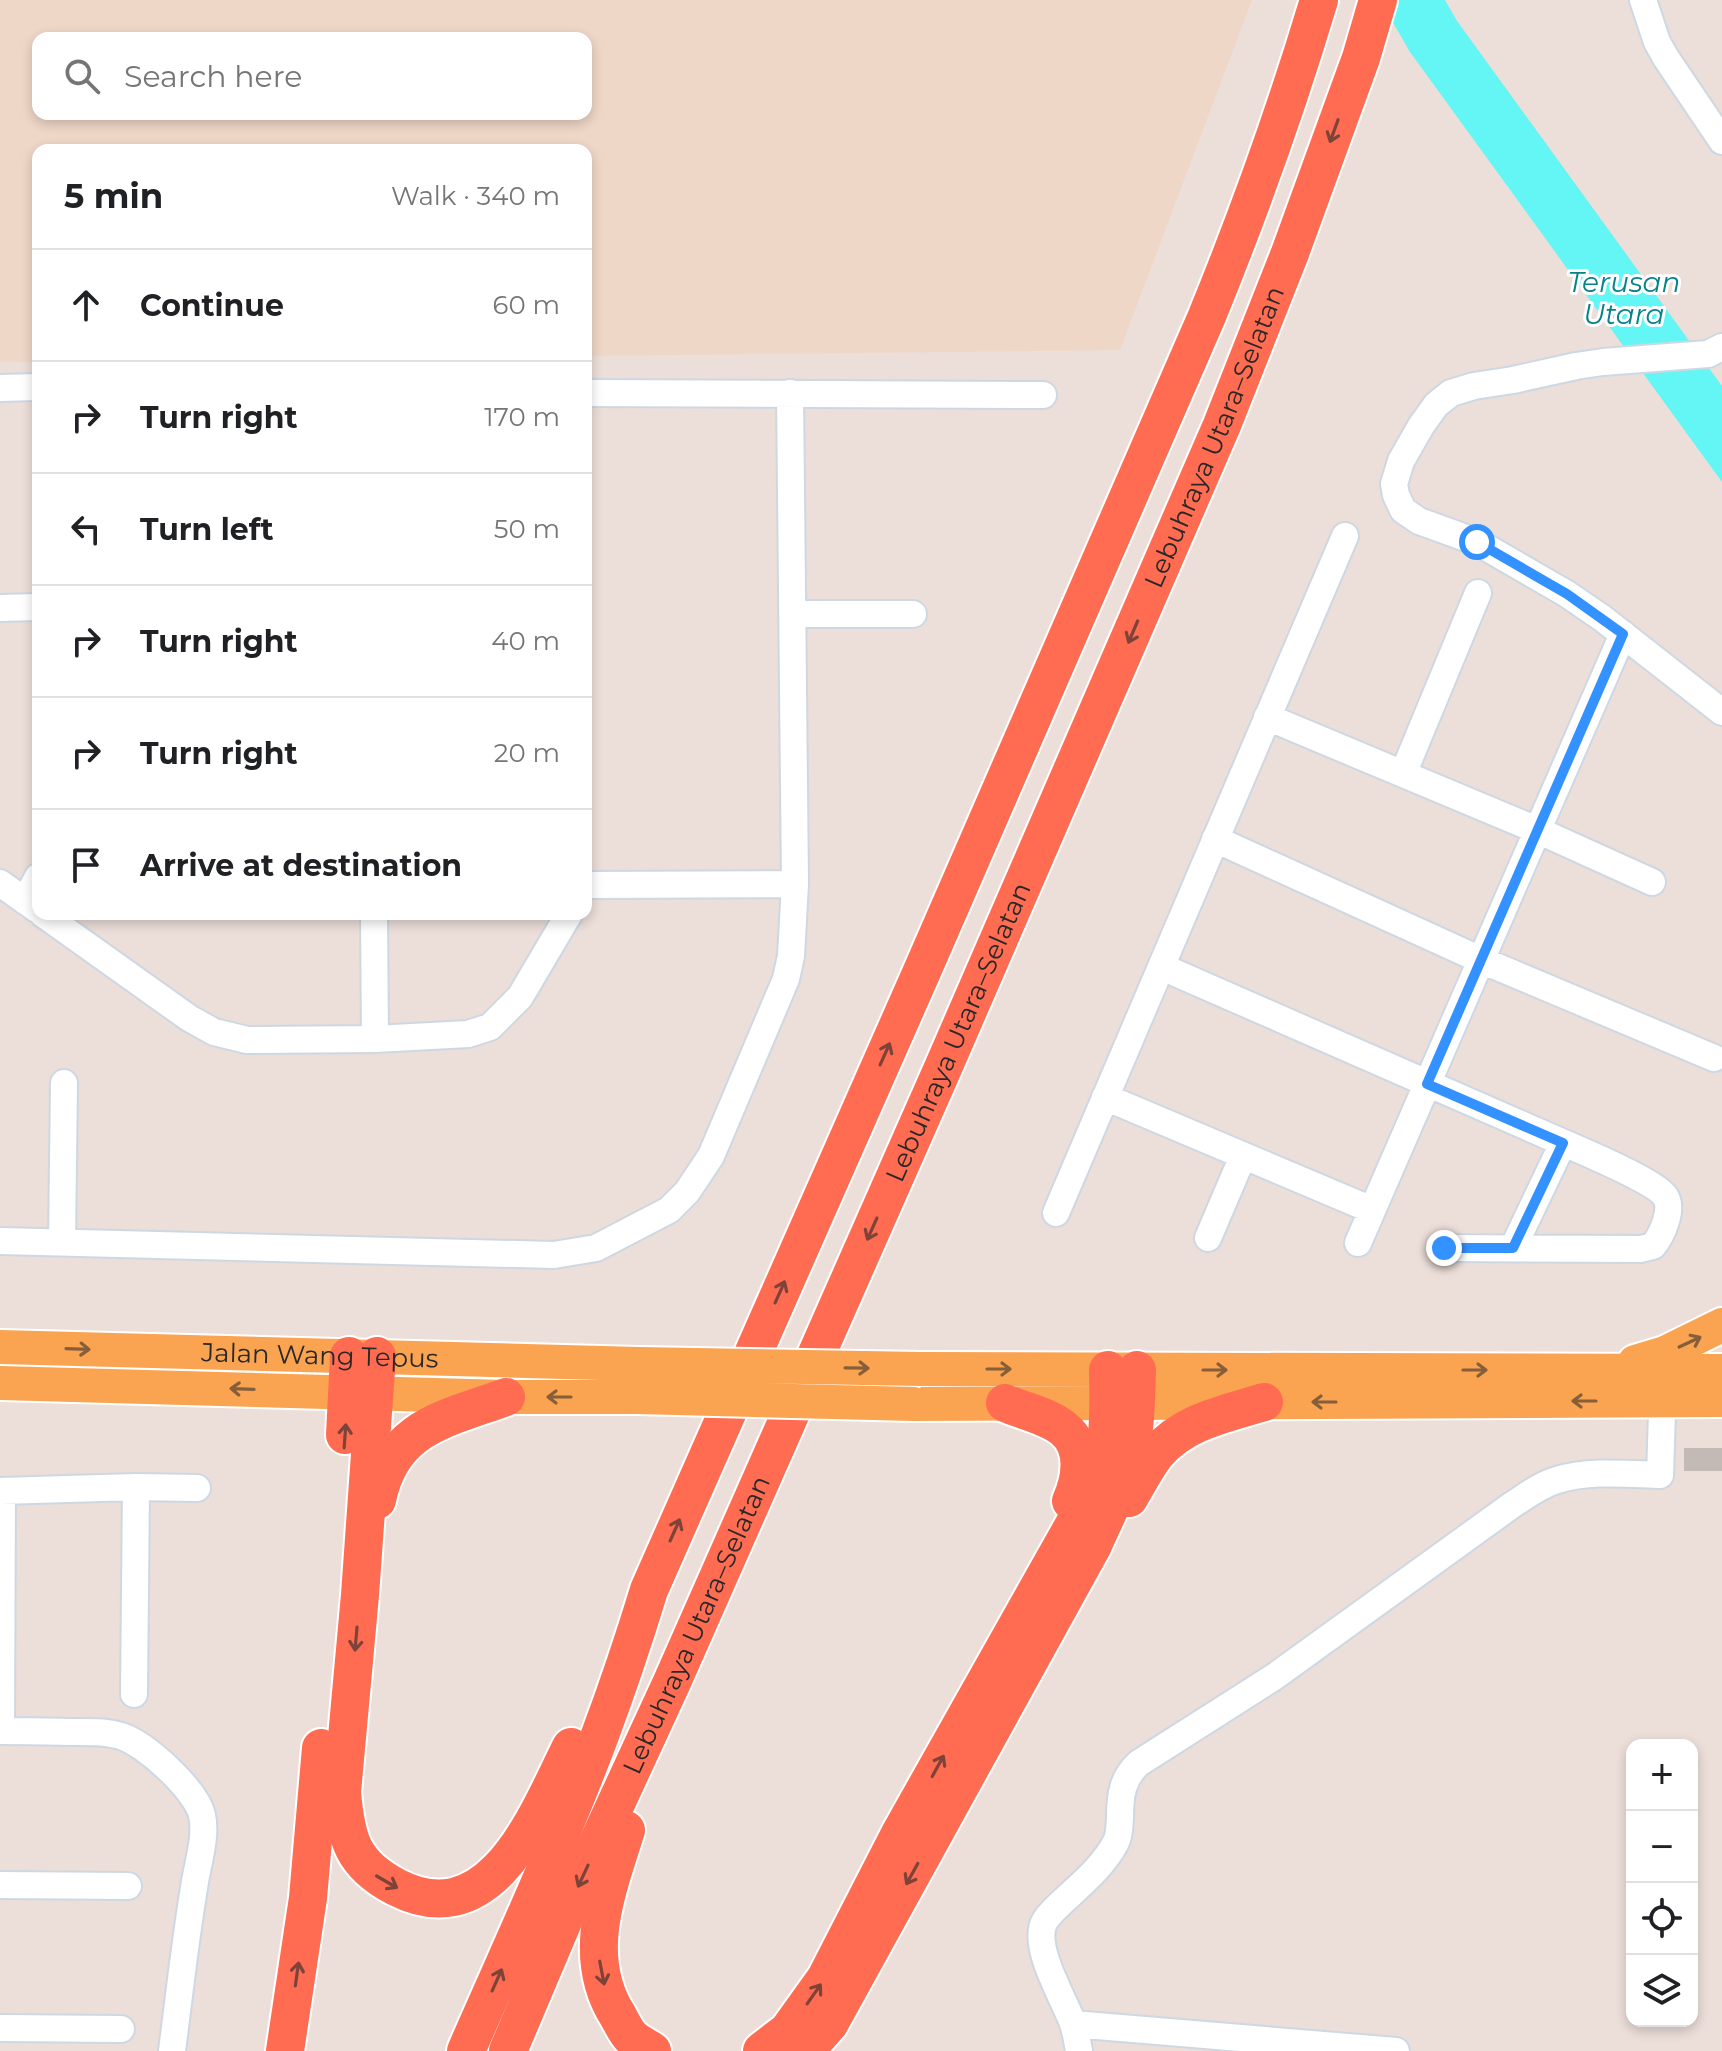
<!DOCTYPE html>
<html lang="en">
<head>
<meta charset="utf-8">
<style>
  :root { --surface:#fff; --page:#f2f2f2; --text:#202124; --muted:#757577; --line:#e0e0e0 }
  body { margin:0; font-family:Montserrat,sans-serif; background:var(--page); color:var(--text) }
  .controls { position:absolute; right:24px; bottom:24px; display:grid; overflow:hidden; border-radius:16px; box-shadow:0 4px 12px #0003 }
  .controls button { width:72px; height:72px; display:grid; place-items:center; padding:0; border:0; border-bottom:2px solid var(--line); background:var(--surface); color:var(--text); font:40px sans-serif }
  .stop { position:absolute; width:24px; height:24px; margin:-18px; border:6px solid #3392ff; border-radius:50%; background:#fff }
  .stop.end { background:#3392ff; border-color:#fff; box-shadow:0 2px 8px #0008 }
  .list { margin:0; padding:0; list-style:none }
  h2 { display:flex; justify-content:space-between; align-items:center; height:104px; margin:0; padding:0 32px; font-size:34px }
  h2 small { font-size:26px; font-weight:400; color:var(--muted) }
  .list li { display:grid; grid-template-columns:52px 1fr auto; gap:24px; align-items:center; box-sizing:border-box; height:112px; padding:0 32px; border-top:2px solid var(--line) }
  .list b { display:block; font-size:30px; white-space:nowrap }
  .list em { font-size:26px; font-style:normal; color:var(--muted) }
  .icon { flex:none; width:44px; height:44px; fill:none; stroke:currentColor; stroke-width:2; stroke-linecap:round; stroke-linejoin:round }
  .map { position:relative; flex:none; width:1722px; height:2051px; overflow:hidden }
  .search { position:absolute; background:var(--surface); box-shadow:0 4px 12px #0003; left:32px; top:32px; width:560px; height:88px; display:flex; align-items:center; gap:20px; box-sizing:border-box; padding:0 28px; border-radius:16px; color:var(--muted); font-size:30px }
  .panel { position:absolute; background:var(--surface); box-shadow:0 4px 12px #0003; left:32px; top:144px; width:560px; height:776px; border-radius:16px }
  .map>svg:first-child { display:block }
</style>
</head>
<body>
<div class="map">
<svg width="1722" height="2051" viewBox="0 0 1722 2051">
  <rect width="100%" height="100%" fill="#ecded9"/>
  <path fill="#efd7c7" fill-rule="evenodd" d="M 0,0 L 1252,0 L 1120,350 L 586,356 L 586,150 L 38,150 L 38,362 L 0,362 ZM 38,38 L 586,38 L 586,114 L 38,114 Z"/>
  <path fill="#64f6f4" d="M 1380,0 L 1445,0 L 1457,21 L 1722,386 L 1722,482 L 1410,52 Z"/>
  <path fill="#c3bab5" d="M 1684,1448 L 1722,1448 L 1722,1471 L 1684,1471 Z"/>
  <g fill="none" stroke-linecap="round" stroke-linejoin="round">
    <g stroke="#ced8e3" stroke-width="30">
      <path id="minor" d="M 1643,0 L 1657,42 L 1666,58 L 1722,141
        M 1722,347 L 1708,354 L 1603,362 L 1576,366 L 1513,380 L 1474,386 L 1451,393 L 1436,405 L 1421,426 L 1401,461 L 1394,484 L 1396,495 L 1403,510 L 1419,521 L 1477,542 L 1567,594 L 1602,618 L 1722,712
        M 0,388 L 38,387
        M 586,393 L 1043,395
        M 0,608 L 38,607
        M 793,614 L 913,614
        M 1267,717 L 1537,830 L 1652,882
        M 1403,774 L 1478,593
        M 1215,839 L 1481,960 L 1714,1058
        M 0,883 L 38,910
        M 586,885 L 795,884
        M 25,901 L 38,877
        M 43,914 L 189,1018 L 214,1032 L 247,1040 L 375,1039 L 468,1034 L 490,1027 L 520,997 L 569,914
        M 374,914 L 375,1039
        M 1162,967 C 1288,1022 1414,1078 1541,1133 C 1565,1144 1653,1179 1665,1196 C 1674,1209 1662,1235 1653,1246 L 1641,1249 L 1444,1248
        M 1105,1097 L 1372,1210
        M 1056,1213 L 1345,536
        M 1208,1238 L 1243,1156
        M 0,1241 L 554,1255 L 596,1248 L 669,1210 L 687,1192 L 711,1156 L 786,979 L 791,956 L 795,884 L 790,393
        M 62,1242 L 64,1083
        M 1358,1243 L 1623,634
        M 1513,1248 L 1563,1143
        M 0,1491 L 136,1487 L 197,1488
        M 134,1694 L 136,1487
        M 0,1731 C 22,1731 45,1731 67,1732 C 86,1732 104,1731 121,1736 C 146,1744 196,1790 202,1815 C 207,1838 197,1865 194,1888 C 185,1942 179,1997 172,2051
        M 1,1731 L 2,1491
        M 0,1885 L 128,1886
        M 1073,2024 L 1396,2051
        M 0,2028 L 121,2029
        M 1079,2051 C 1077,2041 1076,2031 1072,2021 C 1063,1998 1037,1954 1042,1929 C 1043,1920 1052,1912 1059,1905 C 1079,1886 1103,1867 1116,1842 C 1120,1834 1119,1827 1120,1818 C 1120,1796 1122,1778 1139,1763 L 1274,1677 L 1512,1505 C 1526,1496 1540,1485 1557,1480 C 1589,1470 1627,1474 1660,1475 L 1663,1383"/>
    </g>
    <g stroke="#fff" stroke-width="38">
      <g id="major">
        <path id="s1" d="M 0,1347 L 639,1364"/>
        <path d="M 1635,1362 L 1665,1353 L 1722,1325"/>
        <path d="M 921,1369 L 1722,1371"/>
        <path d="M 0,1383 L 506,1397 L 637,1397"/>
        <path d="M 914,1404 L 1722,1400"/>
      </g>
    </g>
    <g stroke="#fff" stroke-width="42">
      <g id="highway">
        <path d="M 377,1356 L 360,1595 L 342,1792 C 346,1839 352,1864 396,1887 C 492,1937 538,1813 571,1747"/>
        <path d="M 1005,1403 C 1023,1411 1049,1416 1064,1429 C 1086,1447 1081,1479 1071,1501"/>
        <path d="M 345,1435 L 349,1356"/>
        <path d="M 1129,1498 C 1138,1483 1146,1467 1156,1454 C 1184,1421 1225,1414 1264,1402"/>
        <path d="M 377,1500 C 391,1427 445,1419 506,1397"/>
        <path d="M 626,1830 C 607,1891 580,1956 618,2016 C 622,2023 626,2032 631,2037 C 637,2043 646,2047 652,2051"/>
        <path d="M 285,2051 L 308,1898 L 321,1748"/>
        <path d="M 466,2051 C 512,1946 560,1842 600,1735 C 618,1687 634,1639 649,1590 L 923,969 L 1207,316 C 1249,213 1287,107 1319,0"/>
        <path id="s2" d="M 508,2051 L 577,1888 L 672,1682 L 943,1068 L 1222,425 L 1290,253 L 1361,58 L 1378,0"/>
        <path d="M 762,2051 L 788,2031 L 826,1978 L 901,1832 L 1093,1491 C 1110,1445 1109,1417 1108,1370"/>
        <path d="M 805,2051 L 829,2024 L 1093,1545 C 1104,1520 1117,1495 1125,1470 C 1136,1438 1136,1403 1137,1370"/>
      </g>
    </g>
    <use href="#minor" stroke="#fff" stroke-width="26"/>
    <use href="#major" stroke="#faa350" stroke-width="34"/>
    <use href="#highway" stroke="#ff6c51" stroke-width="38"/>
    <g stroke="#fff" stroke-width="38" stroke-linecap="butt">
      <path id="major-bridge" d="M 639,1364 L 921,1369
        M 637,1397 L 914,1404"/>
    </g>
    <use href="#major-bridge" stroke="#faa350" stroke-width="34"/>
  </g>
  <defs><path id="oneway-shaft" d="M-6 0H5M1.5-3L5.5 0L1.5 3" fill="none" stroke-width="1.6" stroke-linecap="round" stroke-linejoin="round" transform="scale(2)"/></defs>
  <g stroke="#7e4338">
    <use href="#oneway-shaft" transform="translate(1334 131) rotate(110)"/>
    <use href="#oneway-shaft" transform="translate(1133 632) rotate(113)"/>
    <use href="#oneway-shaft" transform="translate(885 1054) rotate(-66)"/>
    <use href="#oneway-shaft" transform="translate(872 1229) rotate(114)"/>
    <use href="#oneway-shaft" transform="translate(780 1292) rotate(-66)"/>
    <use href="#oneway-shaft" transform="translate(345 1436) rotate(-86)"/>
    <use href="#oneway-shaft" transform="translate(675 1530) rotate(-66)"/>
    <use href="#oneway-shaft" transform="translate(356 1639) rotate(95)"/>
    <use href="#oneway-shaft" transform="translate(938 1766) rotate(-61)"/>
    <use href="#oneway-shaft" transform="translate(912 1874) rotate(119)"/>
    <use href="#oneway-shaft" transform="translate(583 1876) rotate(115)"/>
    <use href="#oneway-shaft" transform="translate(387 1882) rotate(30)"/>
    <use href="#oneway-shaft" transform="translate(602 1973) rotate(79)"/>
    <use href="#oneway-shaft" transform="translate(297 1974) rotate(-82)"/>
    <use href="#oneway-shaft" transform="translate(497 1980) rotate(-66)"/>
    <use href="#oneway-shaft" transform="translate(814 1994) rotate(-55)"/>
  </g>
  <g stroke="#865f3a">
    <use href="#oneway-shaft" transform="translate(1690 1342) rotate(-25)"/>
    <use href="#oneway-shaft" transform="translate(78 1349) rotate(2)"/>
    <use href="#oneway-shaft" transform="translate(857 1368) rotate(1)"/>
    <use href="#oneway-shaft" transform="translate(999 1369)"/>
    <use href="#oneway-shaft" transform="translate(1215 1370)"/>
    <use href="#oneway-shaft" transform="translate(1475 1370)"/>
    <use href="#oneway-shaft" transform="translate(242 1389) rotate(-178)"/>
    <use href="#oneway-shaft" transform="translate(559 1397) rotate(-180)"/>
    <use href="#oneway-shaft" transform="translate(1584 1401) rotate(180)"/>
    <use href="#oneway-shaft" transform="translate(1324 1402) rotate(180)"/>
  </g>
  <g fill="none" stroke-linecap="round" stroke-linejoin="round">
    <path stroke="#3392ff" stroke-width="10" d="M 1444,1248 L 1513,1248 L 1563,1143 L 1427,1084 L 1623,634 L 1567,594 L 1477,542"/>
  </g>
  <g text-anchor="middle" stroke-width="6" stroke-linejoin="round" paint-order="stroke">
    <g font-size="26" fill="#282828" stroke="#fff">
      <text dy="9" stroke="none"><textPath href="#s2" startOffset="1762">Lebuhraya Utara–Selatan</textPath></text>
      <text dy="9" stroke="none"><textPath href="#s2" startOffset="1114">Lebuhraya Utara–Selatan</textPath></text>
      <text dy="9" stroke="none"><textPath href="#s1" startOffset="320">Jalan Wang Tepus</textPath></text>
      <text dy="9" stroke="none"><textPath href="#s2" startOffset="466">Lebuhraya Utara–Selatan</textPath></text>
    </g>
    <g font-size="28" font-style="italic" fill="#06828b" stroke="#fff">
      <text x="1624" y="292">Terusan<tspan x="1624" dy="32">Utara</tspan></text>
    </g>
  </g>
</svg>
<div class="controls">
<button>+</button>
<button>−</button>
<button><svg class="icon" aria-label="locate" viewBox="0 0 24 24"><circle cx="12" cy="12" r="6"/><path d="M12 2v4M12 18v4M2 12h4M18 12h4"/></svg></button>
<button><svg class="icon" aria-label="layers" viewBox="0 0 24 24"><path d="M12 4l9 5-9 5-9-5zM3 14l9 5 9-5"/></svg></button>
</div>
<div class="stop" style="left:1477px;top:542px"></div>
<div class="stop end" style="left:1444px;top:1248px"></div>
<div class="search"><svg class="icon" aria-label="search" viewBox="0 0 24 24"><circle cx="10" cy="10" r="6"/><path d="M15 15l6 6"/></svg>Search here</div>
<section class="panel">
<h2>5 min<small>Walk · 340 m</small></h2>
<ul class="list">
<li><svg class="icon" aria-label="ahead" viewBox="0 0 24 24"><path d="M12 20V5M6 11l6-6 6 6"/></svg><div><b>Continue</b></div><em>60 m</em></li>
<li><svg class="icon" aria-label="right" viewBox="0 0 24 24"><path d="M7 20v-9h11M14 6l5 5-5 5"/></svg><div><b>Turn right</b></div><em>170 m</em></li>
<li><svg class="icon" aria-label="left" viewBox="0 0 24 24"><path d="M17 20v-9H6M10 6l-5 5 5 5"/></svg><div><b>Turn left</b></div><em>50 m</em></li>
<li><svg class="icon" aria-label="right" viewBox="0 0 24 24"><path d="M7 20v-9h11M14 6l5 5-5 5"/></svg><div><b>Turn right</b></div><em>40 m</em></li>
<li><svg class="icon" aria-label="right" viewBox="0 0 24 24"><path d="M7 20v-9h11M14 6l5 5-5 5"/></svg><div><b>Turn right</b></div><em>20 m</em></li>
<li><svg class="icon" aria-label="arrive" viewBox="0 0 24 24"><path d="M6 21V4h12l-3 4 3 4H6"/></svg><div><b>Arrive at destination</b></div></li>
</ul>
</section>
</div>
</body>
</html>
